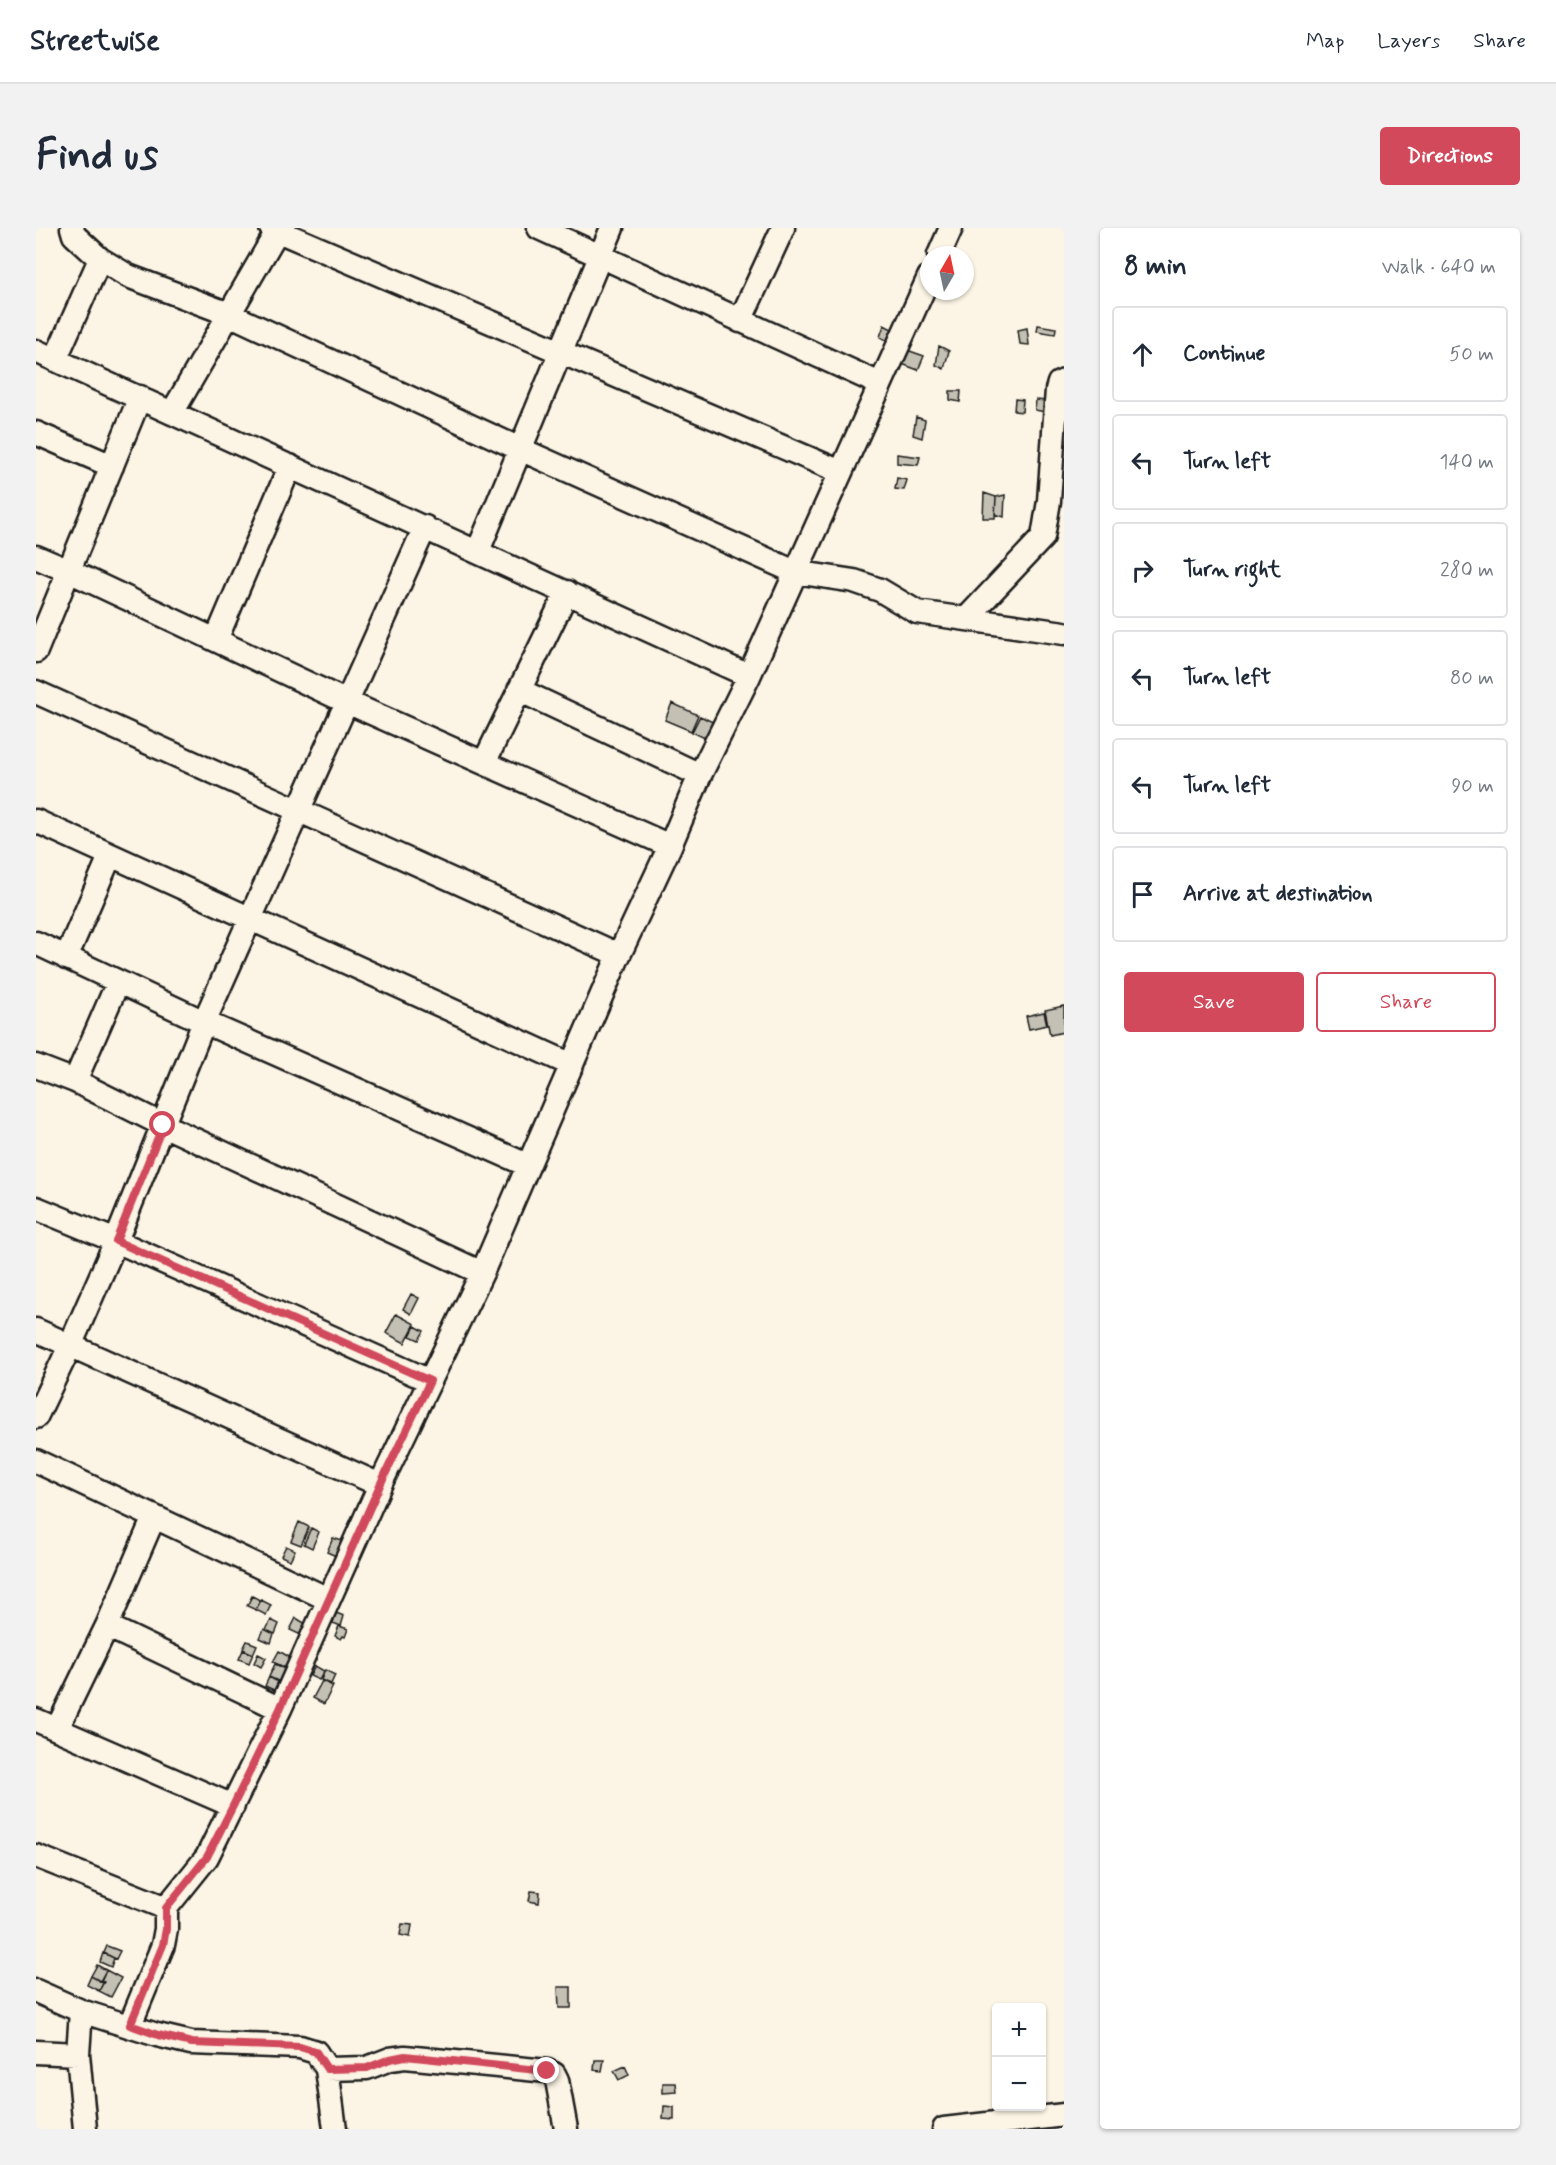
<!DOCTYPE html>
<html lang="en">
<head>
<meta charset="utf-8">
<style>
  :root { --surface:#fff; --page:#f2f2f3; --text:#1f2937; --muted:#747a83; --line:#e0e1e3; --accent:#d1495b }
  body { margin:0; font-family:Mynerve,sans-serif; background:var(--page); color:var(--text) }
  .controls { position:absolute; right:18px; bottom:18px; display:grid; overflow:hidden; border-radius:6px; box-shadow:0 2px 4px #0004 }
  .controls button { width:54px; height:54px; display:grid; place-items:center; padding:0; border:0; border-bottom:2px solid var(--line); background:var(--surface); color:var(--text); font:30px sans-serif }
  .compass { position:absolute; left:884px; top:18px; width:54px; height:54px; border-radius:50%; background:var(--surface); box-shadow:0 2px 4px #0004; rotate:9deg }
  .stop { position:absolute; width:18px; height:18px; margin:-14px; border:4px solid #d1495b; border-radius:50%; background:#fff }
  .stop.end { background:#d1495b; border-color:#fff; box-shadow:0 2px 6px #0008 }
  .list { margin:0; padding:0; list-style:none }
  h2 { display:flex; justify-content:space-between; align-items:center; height:78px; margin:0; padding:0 24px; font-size:26px }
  h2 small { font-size:20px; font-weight:400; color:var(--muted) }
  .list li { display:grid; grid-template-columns:39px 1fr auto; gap:18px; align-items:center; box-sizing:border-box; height:96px; margin:0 12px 12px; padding:0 12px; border:2px solid var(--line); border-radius:6px }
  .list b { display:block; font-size:22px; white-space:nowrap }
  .list em { font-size:20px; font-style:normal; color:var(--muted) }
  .actions { display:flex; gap:12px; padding:18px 24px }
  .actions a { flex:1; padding:14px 0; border:2px solid var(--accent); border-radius:6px; text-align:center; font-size:21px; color:var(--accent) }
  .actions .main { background:var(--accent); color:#fff }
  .icon { flex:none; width:33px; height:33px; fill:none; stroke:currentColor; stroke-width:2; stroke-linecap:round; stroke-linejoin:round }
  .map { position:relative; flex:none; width:1028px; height:1901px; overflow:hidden; border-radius:6px }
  header { display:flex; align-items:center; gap:36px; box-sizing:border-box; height:84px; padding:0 30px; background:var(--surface); border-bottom:2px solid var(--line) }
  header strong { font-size:28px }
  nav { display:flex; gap:33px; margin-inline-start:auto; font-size:21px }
  .intro { display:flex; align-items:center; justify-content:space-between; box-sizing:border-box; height:144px; padding:0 36px }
  h1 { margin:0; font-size:42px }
  .button { padding:15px 27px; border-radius:6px; background:var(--accent); color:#fff; font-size:21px; font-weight:700 }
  main { display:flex; gap:36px; padding:0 36px }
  aside { flex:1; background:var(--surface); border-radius:6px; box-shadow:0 2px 4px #0004 }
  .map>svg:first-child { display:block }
</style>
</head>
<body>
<header>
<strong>Streetwise</strong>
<nav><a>Map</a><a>Layers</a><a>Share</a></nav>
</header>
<div class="intro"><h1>Find us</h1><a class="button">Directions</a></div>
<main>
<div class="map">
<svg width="1028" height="1901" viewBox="0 0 1028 1901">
  <rect width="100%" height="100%" fill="#fcf5e5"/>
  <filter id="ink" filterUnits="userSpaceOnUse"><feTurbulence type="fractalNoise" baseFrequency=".0167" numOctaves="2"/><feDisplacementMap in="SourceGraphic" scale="12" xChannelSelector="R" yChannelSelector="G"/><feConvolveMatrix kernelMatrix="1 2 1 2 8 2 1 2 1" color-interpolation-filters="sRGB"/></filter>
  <g filter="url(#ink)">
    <path fill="#c4c0b3" stroke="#1c1c1c" stroke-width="1.5" d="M 848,97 L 858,102 L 853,114 L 844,109 Z
      M 1002,97 L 1020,100 L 1019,106 L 1001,103 Z
      M 991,100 L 993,117 L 984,116 L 982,102 Z
      M 903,118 L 913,123 L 908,141 L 900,137 Z
      M 871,122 L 888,128 L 882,142 L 866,136 Z
      M 914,163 L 925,163 L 924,174 L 914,172 Z
      M 979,171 L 987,172 L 986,184 L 978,183 Z
      M 1000,172 L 1010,173 L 1009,184 L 999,182 Z
      M 880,189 L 889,192 L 886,210 L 877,207 Z
      M 861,226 L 884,229 L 882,237 L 861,235 Z
      M 861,250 L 871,252 L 868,262 L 859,261 Z
      M 948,265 L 960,269 L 959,290 L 947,290 Z
      M 969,267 L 968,289 L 959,286 L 960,269 Z
      M 636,475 L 662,487 L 655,503 L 629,492 Z
      M 664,488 L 681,496 L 673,512 L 656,504 Z
      M 1028,778 L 1028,804 L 1014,807 L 1009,782 Z
      M 1008,784 L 1011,797 L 993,801 L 990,788 Z
      M 375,1066 L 383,1070 L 375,1086 L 367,1081 Z
      M 360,1086 L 379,1096 L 369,1115 L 350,1105 Z
      M 379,1098 L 388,1103 L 383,1112 L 374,1108 Z
      M 263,1294 L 273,1299 L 265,1317 L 255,1313 Z
      M 275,1300 L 283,1304 L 276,1320 L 268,1316 Z
      M 297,1310 L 306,1313 L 300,1328 L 291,1324 Z
      M 250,1318 L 259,1322 L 254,1332 L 245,1328 Z
      M 216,1368 L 224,1372 L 220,1382 L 211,1378 Z
      M 225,1372 L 235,1377 L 230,1387 L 220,1382 Z
      M 300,1385 L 308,1388 L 305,1398 L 297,1395 Z
      M 260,1390 L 270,1396 L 265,1407 L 254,1402 Z
      M 235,1392 L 243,1396 L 239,1406 L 230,1402 Z
      M 303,1398 L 312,1401 L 309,1409 L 307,1408 L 305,1411 L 299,1408 Z
      M 228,1401 L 238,1406 L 235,1415 L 224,1410 Z
      M 211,1413 L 221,1417 L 217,1426 L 207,1421 Z
      M 207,1422 L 217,1426 L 213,1435 L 203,1431 Z
      M 243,1423 L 255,1430 L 250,1440 L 237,1434 Z
      M 222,1426 L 230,1430 L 225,1439 L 218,1435 Z
      M 239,1436 L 250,1441 L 244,1454 L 233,1449 Z
      M 279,1438 L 288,1443 L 283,1452 L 274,1448 Z
      M 289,1442 L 299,1447 L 295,1456 L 285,1452 Z
      M 233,1449 L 242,1454 L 238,1462 L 229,1458 Z
      M 286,1453 L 297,1458 L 288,1476 L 277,1470 Z
      M 495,1663 L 504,1664 L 503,1675 L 493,1673 Z
      M 366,1696 L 376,1697 L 374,1709 L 364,1707 Z
      M 71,1718 L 84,1723 L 80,1731 L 68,1725 Z
      M 67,1725 L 78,1730 L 75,1739 L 64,1734 Z
      M 61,1737 L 70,1742 L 64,1753 L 55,1748 Z
      M 70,1742 L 85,1750 L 75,1769 L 63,1763 L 68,1754 L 65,1753 Z
      M 55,1748 L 67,1755 L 63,1763 L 51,1757 Z
      M 522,1759 L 535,1759 L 535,1780 L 523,1780 Z
      M 559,1832 L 568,1832 L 566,1843 L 558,1842 Z
      M 589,1838 L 593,1847 L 583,1852 L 578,1843 Z
      M 627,1855 L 640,1855 L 641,1864 L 627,1865 Z
      M 628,1878 L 638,1879 L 638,1892 L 627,1891 Z"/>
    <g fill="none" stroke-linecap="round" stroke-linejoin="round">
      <g stroke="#1c1c1c" stroke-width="27">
        <path id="minor" d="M 36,0 L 38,7 L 64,31 L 92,48 L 193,86 L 484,221 L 759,344 L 818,353 L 844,362 L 881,384 L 1028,405
          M 235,0 L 805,244
          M 503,0 L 844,156
          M 903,27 L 915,0
          M 704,93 L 747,0
          M 0,123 L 713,448
          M 19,132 L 64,31
          M 136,185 L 243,0
          M 0,205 L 76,238
          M 442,323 L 576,0
          M 0,329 L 33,343 L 311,474 L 634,618
          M 930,391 L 1007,309 L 1013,273 L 1021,162 L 1023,155 L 1028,153
          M 180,412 L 254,238
          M 0,423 L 104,169
          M 483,462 L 664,547
          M 0,464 L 583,727
          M 448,535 L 531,364
          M 0,593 L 536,837
          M 0,715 L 168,794 L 491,937
          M 30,730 L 74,628
          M 0,838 L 39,853 L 127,897 L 446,1045
          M 39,853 L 82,754
          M 0,980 L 80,1013 L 394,1153
          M 0,1102 L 344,1257
          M 0,1189 L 34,1118 L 80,1013 L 168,794 L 389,299
          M 0,1233 L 292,1371
          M 71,1398 L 244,1481
          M 0,1492 L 197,1578
          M 21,1501 L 71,1398 L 118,1289
          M 0,1628 L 130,1680
          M 0,1763 L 45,1783 L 121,1807 L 155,1815 L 264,1819 L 280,1824 L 291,1841 L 299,1901
          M 45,1783 L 42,1826 L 49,1901
          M 94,1797 L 127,1717 L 130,1701 L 130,1680 L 171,1629 L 244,1481 L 344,1257 L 446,1045 L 583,727 L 634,618 L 664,547 L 713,448 L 893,49
          M 0,1824 L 42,1826
          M 291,1841 L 331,1840 L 354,1831 L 369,1829 L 511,1843 L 518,1846 L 521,1852 L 530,1901
          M 908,1901 L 1028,1887"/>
      </g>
      <use href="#minor" stroke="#fcf5e5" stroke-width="22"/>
    </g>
  </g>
  <g fill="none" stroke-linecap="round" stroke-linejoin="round" filter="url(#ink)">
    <path stroke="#d1495b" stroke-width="8" d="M 127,897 L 80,1013 L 394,1153 L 344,1257 L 244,1481 L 197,1578 L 171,1629 L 130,1680 L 130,1701 L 127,1717 L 94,1797 L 122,1807 L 156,1815 L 264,1819 L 280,1824 L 291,1841 L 331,1840 L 354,1831 L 369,1828 L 511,1843"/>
  </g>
</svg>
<div class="controls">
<button>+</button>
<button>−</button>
</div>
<svg class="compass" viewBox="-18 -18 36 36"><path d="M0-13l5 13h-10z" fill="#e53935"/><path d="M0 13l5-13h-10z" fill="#747a83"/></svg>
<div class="stop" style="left:127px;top:897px"></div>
<div class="stop end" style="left:511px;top:1843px"></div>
</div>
<aside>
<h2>8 min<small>Walk · 640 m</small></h2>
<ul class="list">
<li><svg class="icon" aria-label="ahead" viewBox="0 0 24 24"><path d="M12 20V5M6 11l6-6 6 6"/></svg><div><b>Continue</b></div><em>50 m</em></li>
<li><svg class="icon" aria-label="left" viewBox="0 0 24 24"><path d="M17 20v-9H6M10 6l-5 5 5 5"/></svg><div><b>Turn left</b></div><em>140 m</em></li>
<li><svg class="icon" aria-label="right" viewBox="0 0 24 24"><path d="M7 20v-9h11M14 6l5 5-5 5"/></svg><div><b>Turn right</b></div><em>280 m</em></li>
<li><svg class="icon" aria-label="left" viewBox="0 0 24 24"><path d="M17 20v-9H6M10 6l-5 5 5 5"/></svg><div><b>Turn left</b></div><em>80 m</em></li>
<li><svg class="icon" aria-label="left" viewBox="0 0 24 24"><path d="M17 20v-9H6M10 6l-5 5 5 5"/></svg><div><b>Turn left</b></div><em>90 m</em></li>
<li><svg class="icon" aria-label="arrive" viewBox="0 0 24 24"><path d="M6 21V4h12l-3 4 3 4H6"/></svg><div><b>Arrive at destination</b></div></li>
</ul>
<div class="actions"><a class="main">Save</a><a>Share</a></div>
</aside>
</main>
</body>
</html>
